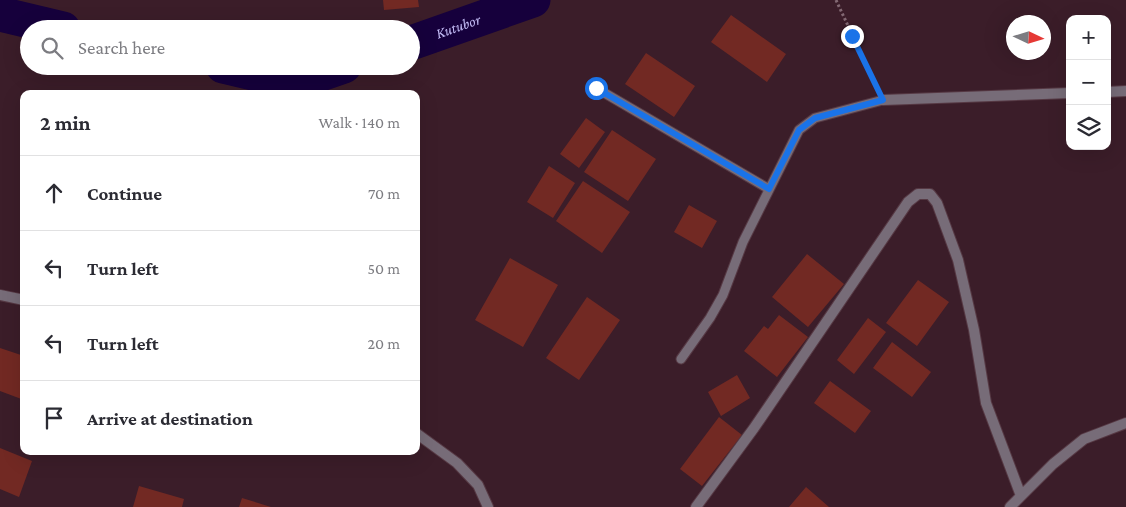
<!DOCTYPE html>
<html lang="en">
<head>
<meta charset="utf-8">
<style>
  :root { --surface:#fff; --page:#f2f2f3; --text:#2b2b33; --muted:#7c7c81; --line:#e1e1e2 }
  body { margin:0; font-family:"Crimson Pro",serif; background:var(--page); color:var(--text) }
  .controls { position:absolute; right:15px; top:15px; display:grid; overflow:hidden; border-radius:10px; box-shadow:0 5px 20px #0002 }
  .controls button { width:45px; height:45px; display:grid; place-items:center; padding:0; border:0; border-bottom:1px solid var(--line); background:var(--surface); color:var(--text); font:25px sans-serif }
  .compass { position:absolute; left:1006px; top:15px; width:45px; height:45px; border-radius:50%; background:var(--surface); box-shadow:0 5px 20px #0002; rotate:94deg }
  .stop { position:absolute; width:15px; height:15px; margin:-11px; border:4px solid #1a73e8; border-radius:50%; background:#fff }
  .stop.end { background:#1a73e8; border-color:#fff; box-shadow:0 1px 5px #0008 }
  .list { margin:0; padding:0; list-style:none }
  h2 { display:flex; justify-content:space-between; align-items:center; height:65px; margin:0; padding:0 20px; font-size:21px }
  h2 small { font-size:16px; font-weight:400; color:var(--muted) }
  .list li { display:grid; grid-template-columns:32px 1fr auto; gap:15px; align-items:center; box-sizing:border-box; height:75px; padding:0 20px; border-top:1px solid var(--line) }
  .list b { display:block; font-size:19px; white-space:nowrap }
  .list em { font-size:16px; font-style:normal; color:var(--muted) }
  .icon { flex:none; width:28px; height:28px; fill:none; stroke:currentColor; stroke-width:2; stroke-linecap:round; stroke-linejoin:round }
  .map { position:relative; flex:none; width:1126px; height:507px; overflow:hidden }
  .search { position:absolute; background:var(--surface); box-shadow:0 5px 20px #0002; left:20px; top:20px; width:400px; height:55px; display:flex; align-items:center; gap:12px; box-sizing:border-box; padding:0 18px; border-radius:28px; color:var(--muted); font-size:19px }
  .panel { position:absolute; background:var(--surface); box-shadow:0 5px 20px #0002; left:20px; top:90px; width:400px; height:365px; border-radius:10px }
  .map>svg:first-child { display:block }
</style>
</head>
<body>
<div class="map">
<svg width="1126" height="507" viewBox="0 0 1126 507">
  <rect width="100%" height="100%" fill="#3b1d29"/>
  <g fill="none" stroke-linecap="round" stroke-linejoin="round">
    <g stroke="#16003c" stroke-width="35">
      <path d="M 0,14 L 63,29"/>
      <path id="s1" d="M 411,43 L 533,0"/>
      <path d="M 223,66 L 295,83 L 344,66"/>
    </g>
  </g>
  <path fill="#722923" d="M 383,0 L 418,0 L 419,7 L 384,10 Z
    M 731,15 L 786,54 L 767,82 L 711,42 Z
    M 646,53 L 695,86 L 674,117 L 625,84 Z
    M 586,118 L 605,132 L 579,168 L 560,154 Z
    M 612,130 L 656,159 L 628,201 L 584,172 Z
    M 549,166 L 575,183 L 553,218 L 527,202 Z
    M 583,181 L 630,212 L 602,253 L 556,221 Z
    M 689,205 L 717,221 L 702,248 L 674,232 Z
    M 807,254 L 844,284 L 808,327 L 772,297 Z
    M 510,258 L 558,285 L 523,347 L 475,320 Z
    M 918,280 L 949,302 L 917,346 L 886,323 Z
    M 587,297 L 620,320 L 579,380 L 546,358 Z
    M 779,315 L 808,337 L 777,377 L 744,351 L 764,326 L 768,329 Z
    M 868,318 L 886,332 L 854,374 L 837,360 Z
    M 892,342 L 931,372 L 912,397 L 873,368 Z
    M 0,348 L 24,356 L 24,400 L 0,391 Z
    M 737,375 L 750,398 L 721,416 L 708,392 Z
    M 830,381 L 871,411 L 855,433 L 814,403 Z
    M 719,417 L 742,435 L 702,486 L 680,469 Z
    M 0,448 L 32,461 L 19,497 L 0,489 Z
    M 139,486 L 184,499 L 182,507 L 133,507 Z
    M 806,487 L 829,507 L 789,507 Z
    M 242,498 L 271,507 L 239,507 Z"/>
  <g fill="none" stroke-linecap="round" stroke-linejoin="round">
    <g stroke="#563944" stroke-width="11">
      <path id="service" d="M 596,88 L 769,189
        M 681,359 L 710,318 L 723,295 L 743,242 L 799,130 L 815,118 L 883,100"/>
    </g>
    <g stroke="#563944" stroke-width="12">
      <path id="minor" d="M 1107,92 L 1126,91
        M 883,100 L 1070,93
        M 0,295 L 24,300
        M 416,433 L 457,463 L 478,485 L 488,507
        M 696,507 L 754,428 L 908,202 L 918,194 L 930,194 L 937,203 L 958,260 L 974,330 L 986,403 L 1021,496
        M 1010,507 L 1053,464 L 1084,439 L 1126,423"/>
    </g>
    <path stroke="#836973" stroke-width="3" stroke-dasharray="2.5 2.5" stroke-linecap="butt" d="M 836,0 L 877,88"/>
    <use href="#service" stroke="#776c78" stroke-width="9"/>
    <use href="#minor" stroke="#776c78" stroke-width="10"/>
  </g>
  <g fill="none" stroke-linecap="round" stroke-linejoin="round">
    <path stroke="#1a73e8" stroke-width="6" d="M 596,88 L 769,189 L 799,130 L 815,118 L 883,100 L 852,36"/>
  </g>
  <g text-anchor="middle" stroke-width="5" stroke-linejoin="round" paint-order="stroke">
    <g font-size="15" font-style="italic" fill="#c3bbf5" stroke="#3b1d29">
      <text dy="5" stroke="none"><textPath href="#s1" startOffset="50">Kutubor</textPath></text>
    </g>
  </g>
</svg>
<div class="controls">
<button>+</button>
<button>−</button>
<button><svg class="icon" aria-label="layers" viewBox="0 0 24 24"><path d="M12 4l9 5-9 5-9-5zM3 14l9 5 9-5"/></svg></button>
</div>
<svg class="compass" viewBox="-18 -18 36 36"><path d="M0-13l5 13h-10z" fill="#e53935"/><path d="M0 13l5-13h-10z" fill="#7c7c81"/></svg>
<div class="stop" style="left:596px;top:88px"></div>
<div class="stop end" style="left:852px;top:36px"></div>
<div class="search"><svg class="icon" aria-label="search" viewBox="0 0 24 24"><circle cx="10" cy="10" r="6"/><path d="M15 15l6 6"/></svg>Search here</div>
<section class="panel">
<h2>2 min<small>Walk · 140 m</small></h2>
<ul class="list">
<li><svg class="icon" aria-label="ahead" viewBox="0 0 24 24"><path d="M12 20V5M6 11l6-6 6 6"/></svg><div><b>Continue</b></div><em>70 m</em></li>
<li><svg class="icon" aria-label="left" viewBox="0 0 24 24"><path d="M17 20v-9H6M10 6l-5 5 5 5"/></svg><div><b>Turn left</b></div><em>50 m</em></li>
<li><svg class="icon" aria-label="left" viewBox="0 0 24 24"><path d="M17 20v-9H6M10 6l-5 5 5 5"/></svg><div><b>Turn left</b></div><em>20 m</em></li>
<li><svg class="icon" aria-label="arrive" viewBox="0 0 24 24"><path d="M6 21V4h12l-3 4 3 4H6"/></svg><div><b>Arrive at destination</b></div></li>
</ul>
</section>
</div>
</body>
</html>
